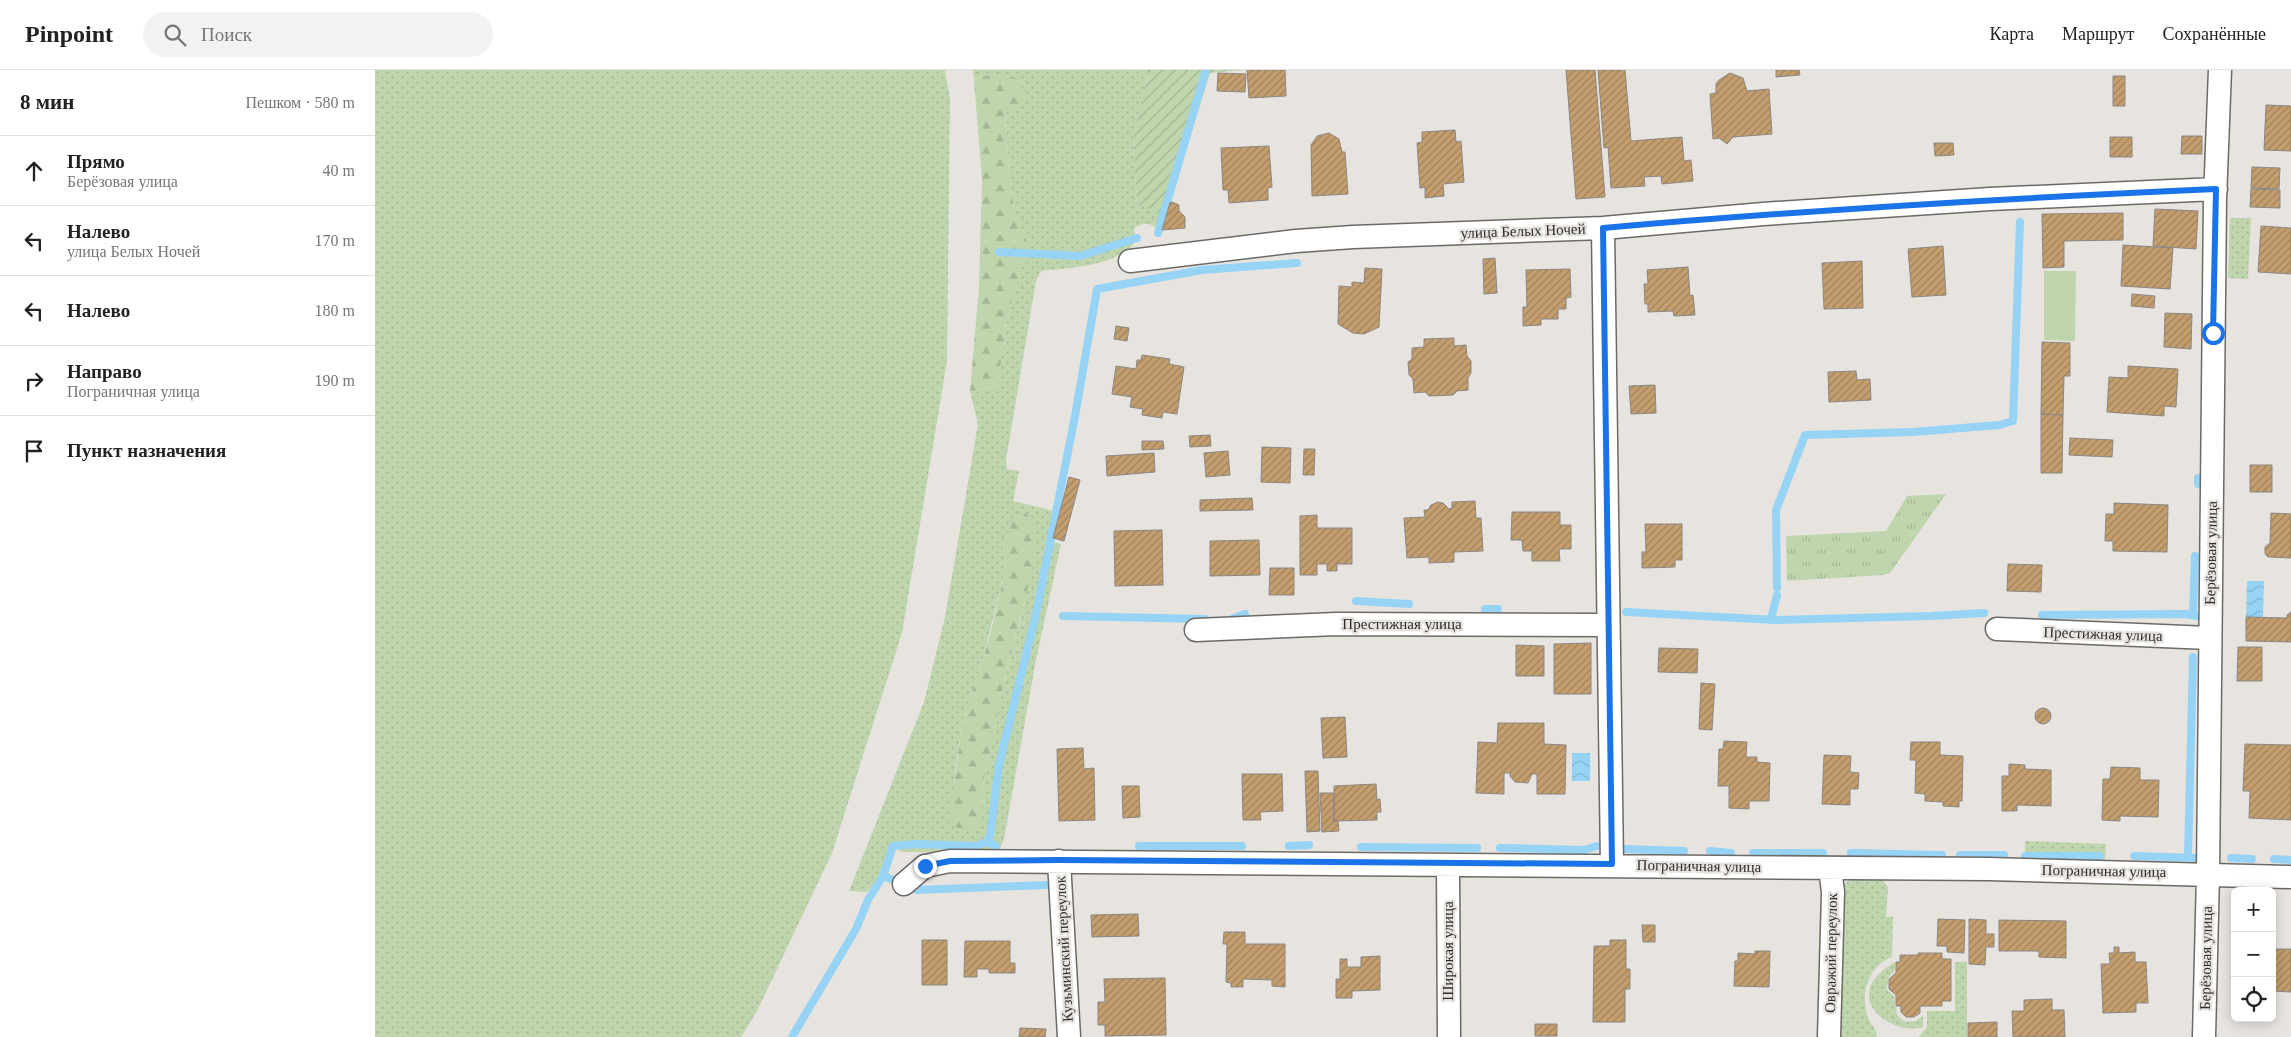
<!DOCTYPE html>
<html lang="ru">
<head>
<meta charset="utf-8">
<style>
  :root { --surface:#fff; --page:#f2f2f2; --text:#222; --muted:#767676; --line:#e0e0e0 }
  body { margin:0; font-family:Georgia,serif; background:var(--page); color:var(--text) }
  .controls { position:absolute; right:15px; bottom:15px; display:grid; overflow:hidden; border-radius:8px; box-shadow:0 2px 12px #0003 }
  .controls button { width:45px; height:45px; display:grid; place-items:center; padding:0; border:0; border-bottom:1px solid var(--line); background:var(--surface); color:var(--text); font:25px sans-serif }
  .stop { position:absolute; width:15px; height:15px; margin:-11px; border:4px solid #1a73e8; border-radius:50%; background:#fff }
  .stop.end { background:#1a73e8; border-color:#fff; box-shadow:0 1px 5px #0008 }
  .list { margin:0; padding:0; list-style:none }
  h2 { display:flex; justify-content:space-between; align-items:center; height:65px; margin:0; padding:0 20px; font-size:21px }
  h2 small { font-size:16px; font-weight:400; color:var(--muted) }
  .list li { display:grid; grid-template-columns:32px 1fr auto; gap:15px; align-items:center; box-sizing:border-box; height:70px; padding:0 20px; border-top:1px solid var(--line) }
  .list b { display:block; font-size:19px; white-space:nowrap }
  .list p { margin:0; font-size:16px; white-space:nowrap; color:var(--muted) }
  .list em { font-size:16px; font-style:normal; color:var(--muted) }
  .icon { flex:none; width:28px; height:28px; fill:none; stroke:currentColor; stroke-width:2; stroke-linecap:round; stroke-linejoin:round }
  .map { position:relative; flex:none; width:1916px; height:967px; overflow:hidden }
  header { display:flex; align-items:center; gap:30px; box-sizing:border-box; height:70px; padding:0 25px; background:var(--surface); border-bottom:1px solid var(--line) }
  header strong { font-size:24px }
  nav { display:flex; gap:28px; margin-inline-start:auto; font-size:18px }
  .search { width:350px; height:45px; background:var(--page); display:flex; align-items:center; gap:12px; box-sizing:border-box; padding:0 18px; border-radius:28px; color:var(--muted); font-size:19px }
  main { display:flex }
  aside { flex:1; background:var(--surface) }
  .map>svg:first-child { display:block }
</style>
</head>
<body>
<header>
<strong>Pinpoint</strong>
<div class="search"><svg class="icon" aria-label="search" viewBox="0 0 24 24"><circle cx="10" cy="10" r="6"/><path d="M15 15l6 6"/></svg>Поиск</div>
<nav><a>Карта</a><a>Маршрут</a><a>Сохранённые</a></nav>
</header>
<main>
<aside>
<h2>8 мин<small>Пешком · 580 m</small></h2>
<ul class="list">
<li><svg class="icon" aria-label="ahead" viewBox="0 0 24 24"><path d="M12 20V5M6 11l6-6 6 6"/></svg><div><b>Прямо</b><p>Берёзовая улица</p></div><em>40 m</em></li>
<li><svg class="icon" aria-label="left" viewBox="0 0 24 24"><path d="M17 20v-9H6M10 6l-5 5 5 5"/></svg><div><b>Налево</b><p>улица Белых Ночей</p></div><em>170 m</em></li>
<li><svg class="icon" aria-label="left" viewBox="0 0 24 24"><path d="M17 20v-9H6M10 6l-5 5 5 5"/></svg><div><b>Налево</b></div><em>180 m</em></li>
<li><svg class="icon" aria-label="right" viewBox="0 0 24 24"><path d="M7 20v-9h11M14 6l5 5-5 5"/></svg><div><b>Направо</b><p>Пограничная улица</p></div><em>190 m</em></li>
<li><svg class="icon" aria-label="arrive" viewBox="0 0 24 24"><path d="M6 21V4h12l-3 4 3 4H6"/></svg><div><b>Пункт назначения</b></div></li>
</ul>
</aside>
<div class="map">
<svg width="1916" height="967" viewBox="0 0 1916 967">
  <defs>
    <pattern id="grass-dots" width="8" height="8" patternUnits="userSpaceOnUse" patternTransform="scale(1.25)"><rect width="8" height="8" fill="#bfd5ad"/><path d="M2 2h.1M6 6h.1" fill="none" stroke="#a4b795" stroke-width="1.8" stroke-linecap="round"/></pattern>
    <pattern id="forest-firs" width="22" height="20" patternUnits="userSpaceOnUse" patternTransform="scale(1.25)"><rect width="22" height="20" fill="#bfd5ad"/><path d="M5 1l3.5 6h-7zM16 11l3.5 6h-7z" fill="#a4b795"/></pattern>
    <pattern id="park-tufts" width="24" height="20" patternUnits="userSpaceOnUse" patternTransform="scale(1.25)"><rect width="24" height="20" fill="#bfd5ad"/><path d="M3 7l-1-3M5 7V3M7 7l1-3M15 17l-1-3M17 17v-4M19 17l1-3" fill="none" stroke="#a4b795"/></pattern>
    <pattern id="garden-furrows" width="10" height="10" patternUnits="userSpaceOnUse" patternTransform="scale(1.25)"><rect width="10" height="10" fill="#bfd5ad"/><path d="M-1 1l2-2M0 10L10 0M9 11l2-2" fill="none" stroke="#a4b795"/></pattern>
    <pattern id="water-waves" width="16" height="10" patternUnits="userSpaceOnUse" patternTransform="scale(1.25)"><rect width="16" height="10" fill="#96d3f5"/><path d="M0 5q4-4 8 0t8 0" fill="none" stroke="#82b5d2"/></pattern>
    <pattern id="building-hatch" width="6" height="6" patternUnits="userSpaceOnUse" patternTransform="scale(1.25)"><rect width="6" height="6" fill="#c49e6e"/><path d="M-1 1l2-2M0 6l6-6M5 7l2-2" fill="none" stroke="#a0815b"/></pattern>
  </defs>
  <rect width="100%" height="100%" fill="#e7e4e0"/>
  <path fill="url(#grass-dots)" fill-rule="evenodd" d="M 0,0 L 570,0 L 575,29 L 572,291 L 527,563 L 457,783 L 382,941 L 366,967 L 0,967 Z
    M 598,0 L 773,0 L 758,70 L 762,135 L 791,144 L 786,161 C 775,153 771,151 759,158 L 761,171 C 743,196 695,198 666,201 L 661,211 L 631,390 L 632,399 L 644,401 L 638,431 L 683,442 L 676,472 L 686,474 L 661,590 L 629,769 L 624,781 L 527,782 L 517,774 L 503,810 L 492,822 L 474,821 L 549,632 L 570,547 L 603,354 L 595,321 L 622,317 L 633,245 L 653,173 C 632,139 633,81 631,42 L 649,33 L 616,4 L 599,10 ZM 648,441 L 658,449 L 661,463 L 649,534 L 625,628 L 620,661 L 609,708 L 607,742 L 604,755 L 579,713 L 582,688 L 588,648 L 606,597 L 631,496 L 628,475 Z
    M 1855,148 L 1876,148 L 1873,209 L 1853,208 Z
    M 1650,771 L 1731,774 L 1730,791 L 1653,793 L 1650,786 Z
    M 1506,807 L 1513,817 L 1511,847 L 1518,847 L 1517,887 C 1492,896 1484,927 1494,950 C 1497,956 1502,960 1502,967 L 1459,967 L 1465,822 C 1475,802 1487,807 1506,807 Z
    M 1520,892 L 1520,900 L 1513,908 L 1512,920 L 1519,926 L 1522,945 L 1530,952 L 1541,951 L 1548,946 L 1548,957 C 1518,967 1460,927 1520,892 Z
    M 1580,892 L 1592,892 L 1592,967 L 1544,967 L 1552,956 L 1552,941 L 1580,941 Z"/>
  <path fill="url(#forest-firs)" d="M 616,4 L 641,8 L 652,24 L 649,33 L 631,42 C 633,81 632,139 653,173 L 633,245 L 622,317 L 595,321 L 604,217 L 607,110 L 599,10 Z
    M 648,441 L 658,449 L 661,463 L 659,493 L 625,628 L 620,661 L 609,708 L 607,742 L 604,755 L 593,760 L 580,757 L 575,745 L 588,648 L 606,597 L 616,561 L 631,496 L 628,475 L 638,447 Z"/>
  <path fill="url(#park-tufts)" d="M 1571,424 L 1515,503 L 1507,505 L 1412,511 L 1411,466 L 1511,461 L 1532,426 Z"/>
  <path fill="url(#garden-furrows)" d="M 773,0 L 869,0 L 835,3 L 791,144 L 762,135 L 758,70 Z"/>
  <path fill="#bfd5ad" d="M 1669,201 L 1701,201 L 1700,271 L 1669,270 Z"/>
  <path fill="url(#water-waves)" d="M 1872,511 L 1889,511 L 1888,548 L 1871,547 Z
    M 1197,683 L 1215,683 L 1215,711 L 1197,711 Z"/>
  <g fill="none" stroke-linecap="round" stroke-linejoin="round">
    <path stroke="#96d3f5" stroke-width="8" d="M 783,163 L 831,0
      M 624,182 L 705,186 L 762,168
      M 1823,408 L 1823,414
      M 1402,518 L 1401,440 L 1430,365 L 1538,362 L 1624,355 L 1638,351 L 1645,152
      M 981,531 L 1034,534
      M 1110,539 L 1123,539
      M 1251,542 L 1401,550 L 1556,546 L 1609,543
      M 1667,545 L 1811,544 L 1822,546
      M 1818,545 L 1820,486
      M 688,546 L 830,549
      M 1396,549 L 1402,525
      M 854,550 L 870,544
      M 612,772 L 615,766 L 624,695 L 661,544 L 700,346 L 722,219 L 827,200 L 922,193
      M 764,776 L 867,776
      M 914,776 L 934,775
      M 986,777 L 1102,778
      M 1125,778 L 1209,780 L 1222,776
      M 1249,779 L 1309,781
      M 1335,781 L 1356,783
      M 1378,783 L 1448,783
      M 1476,783 L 1567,785
      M 1585,785 L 1629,785
      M 1650,786 L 1725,786
      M 1759,786 L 1824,788
      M 1813,787 L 1818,587
      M 1856,788 L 1877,789
      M 1899,789 L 1916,790
      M 508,806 L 518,810
      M 536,817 L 542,820 L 671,815
      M 417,967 L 481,859 L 493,830 L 508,806 L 518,776 L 542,774 L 601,776 L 612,772 L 621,776"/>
  </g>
  <path fill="url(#building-hatch)" stroke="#8a8783" d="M 872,0 L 910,0 L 911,26 L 874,28 Z
    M 1191,0 L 1220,0 L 1230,127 L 1201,129 Z
    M 1223,0 L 1250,0 L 1256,71 L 1307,67 L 1309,91 L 1316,90 L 1318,111 L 1287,114 L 1286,106 L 1269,107 L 1270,116 L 1236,118 L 1233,77 L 1229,78 Z
    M 1401,0 L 1424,0 L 1425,5 L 1401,7 Z
    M 843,3 L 871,4 L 870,22 L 842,21 Z
    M 1355,3 L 1368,8 L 1372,21 L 1394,19 L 1397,64 L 1358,67 L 1352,74 L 1344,68 L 1338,69 L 1335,24 L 1341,23 L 1341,14 L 1344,10 Z
    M 1738,6 L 1750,6 L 1750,36 L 1738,36 Z
    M 1891,35 L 1916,36 L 1916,81 L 1889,80 Z
    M 1080,60 L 1081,72 L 1086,71 L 1089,112 L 1068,114 L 1069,126 L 1050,128 L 1050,117 L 1045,118 L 1042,73 L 1047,72 L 1047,62 Z
    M 954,63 L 964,69 L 967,82 L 970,82 L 973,124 L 937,126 L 936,75 L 942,66 Z
    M 1807,66 L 1827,66 L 1827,84 L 1806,84 Z
    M 1735,67 L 1757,67 L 1757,87 L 1735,87 Z
    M 1559,73 L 1578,73 L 1579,85 L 1560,86 Z
    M 894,76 L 897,117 L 893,118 L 893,130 L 854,133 L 853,120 L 848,120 L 846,78 Z
    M 1877,97 L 1905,98 L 1904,119 L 1876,118 Z
    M 1876,119 L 1905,120 L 1905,138 L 1875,137 Z
    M 797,132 L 804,135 L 804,141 L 810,147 L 810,158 L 787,160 L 795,133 Z
    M 1780,139 L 1823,141 L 1821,179 L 1778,176 Z
    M 1748,143 L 1748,170 L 1689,171 L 1689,197 L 1668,198 L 1667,144 Z
    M 1886,156 L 1916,158 L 1916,204 L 1883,202 Z
    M 1748,175 L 1798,178 L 1795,219 L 1746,216 Z
    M 1568,176 L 1571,225 L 1537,227 L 1533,179 Z
    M 1120,188 L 1122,223 L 1109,224 L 1108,189 Z
    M 1487,191 L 1488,238 L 1449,239 L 1447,193 Z
    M 1313,197 L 1315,226 L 1318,225 L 1320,245 L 1299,246 L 1298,241 L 1273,242 L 1273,234 L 1270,234 L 1269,214 L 1273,214 L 1272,200 Z
    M 990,198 L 1007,199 L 1004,257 L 989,264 L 978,263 L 963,254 L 964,216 L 977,217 L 977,212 L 989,213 Z
    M 1195,199 L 1196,227 L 1191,228 L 1191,239 L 1183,239 L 1183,249 L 1166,249 L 1166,255 L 1148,256 L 1148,237 L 1152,237 L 1151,200 Z
    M 1757,224 L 1780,226 L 1779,238 L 1756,236 Z
    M 1790,243 L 1817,244 L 1816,279 L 1789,277 Z
    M 741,256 L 754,258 L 752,271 L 739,269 Z
    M 1079,268 L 1079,276 L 1091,275 L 1092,286 L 1096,291 L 1096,303 L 1093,308 L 1093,320 L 1082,321 L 1078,325 L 1054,326 L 1050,322 L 1039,323 L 1038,309 L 1034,305 L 1033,292 L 1037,289 L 1037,278 L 1049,277 L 1049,269 Z
    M 1667,272 L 1695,273 L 1695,306 L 1689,306 L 1688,345 L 1666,344 Z
    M 767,285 L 795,289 L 794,294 L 809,297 L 802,344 L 788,342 L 787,348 L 767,345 L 768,339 L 755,337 L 757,327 L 737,324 L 741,296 L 761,299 L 762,290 L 766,290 Z
    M 1753,296 L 1803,299 L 1801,337 L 1789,336 L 1789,346 L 1732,342 L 1734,307 L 1753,308 Z
    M 1481,301 L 1482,310 L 1495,309 L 1496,330 L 1454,332 L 1453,302 Z
    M 1280,315 L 1281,343 L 1256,344 L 1254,316 Z
    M 1666,344 L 1688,345 L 1687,403 L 1666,403 Z
    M 835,365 L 836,376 L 815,377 L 814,366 Z
    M 1695,368 L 1738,370 L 1737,387 L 1694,385 Z
    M 767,371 L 788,371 L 789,379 L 767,380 Z
    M 887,377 L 916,378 L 915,413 L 886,412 Z
    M 929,379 L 940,379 L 939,405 L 928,405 Z
    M 853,381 L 855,405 L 831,407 L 829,383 Z
    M 779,383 L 780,402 L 732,406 L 731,386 Z
    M 1875,395 L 1897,395 L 1897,422 L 1875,422 Z
    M 694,407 L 705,410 L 689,471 L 678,468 Z
    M 877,428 L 878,440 L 825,441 L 825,430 Z
    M 1100,431 L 1101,448 L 1106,448 L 1108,481 L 1079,482 L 1079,492 L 1054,493 L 1054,487 L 1032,488 L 1029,448 L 1050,447 L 1049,440 L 1053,440 L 1056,435 L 1063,432 L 1068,433 L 1074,439 L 1077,438 L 1077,432 Z
    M 1739,433 L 1793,435 L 1792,482 L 1738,481 L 1738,471 L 1730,471 L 1731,444 L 1739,444 Z
    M 1137,442 L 1185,442 L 1185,455 L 1196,455 L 1196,479 L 1184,479 L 1185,491 L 1157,491 L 1157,481 L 1148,481 L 1147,470 L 1136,470 Z
    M 1896,443 L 1916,444 L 1916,488 L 1893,487 L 1890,484 L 1890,477 L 1895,473 Z
    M 942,445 L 942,458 L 977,458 L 977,494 L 962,494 L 962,501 L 952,501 L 952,494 L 942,494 L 942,505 L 925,505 L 925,446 Z
    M 1270,454 L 1307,454 L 1307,490 L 1300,490 L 1300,497 L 1267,498 L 1267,482 L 1271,482 Z
    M 787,460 L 788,515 L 740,516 L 739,461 Z
    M 884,470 L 885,505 L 835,506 L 835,471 Z
    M 1633,494 L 1667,495 L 1666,522 L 1632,521 Z
    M 895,498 L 919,498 L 919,525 L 894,525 Z
    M 1916,542 L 1916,572 L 1871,571 L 1871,547 L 1912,548 L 1912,545 Z
    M 1216,573 L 1216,624 L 1179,624 L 1179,574 Z
    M 1141,575 L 1169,576 L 1169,606 L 1141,606 Z
    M 1863,577 L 1887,577 L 1887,611 L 1862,611 Z
    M 1284,578 L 1323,579 L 1322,603 L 1283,602 Z
    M 1326,613 L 1340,614 L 1337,660 L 1324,659 Z
    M1660 646a8 8 0 1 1 16 0a8 8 0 1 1-16 0Z
    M 970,647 L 972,687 L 948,688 L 946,648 Z
    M 1123,653 L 1169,653 L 1169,674 L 1191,675 L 1190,724 L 1162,724 L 1162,704 L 1157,704 L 1153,713 L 1140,712 L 1135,706 L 1135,703 L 1129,703 L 1129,724 L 1101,723 L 1103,672 L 1122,673 Z
    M 1349,671 L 1372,672 L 1371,687 L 1382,687 L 1382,692 L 1395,693 L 1394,731 L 1374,731 L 1374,739 L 1354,738 L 1354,716 L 1343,716 L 1344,679 L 1348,679 Z
    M 1536,672 L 1565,672 L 1565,685 L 1588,686 L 1587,731 L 1584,731 L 1584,737 L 1568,736 L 1568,732 L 1550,731 L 1550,724 L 1540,723 L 1541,690 L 1535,690 Z
    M 1870,674 L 1916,675 L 1916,750 L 1874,748 L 1875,721 L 1868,721 Z
    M 708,678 L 709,699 L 719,698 L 720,750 L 684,751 L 682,679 Z
    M 1449,685 L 1476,686 L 1475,702 L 1484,703 L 1483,719 L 1475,719 L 1475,735 L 1447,734 Z
    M 1634,694 L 1650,695 L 1650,699 L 1676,700 L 1676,736 L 1642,735 L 1642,741 L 1627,741 L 1627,706 L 1634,706 Z
    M 1736,697 L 1765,698 L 1765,710 L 1784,710 L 1783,747 L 1745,746 L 1745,751 L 1727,750 L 1728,709 L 1735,709 Z
    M 930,701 L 943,701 L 945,761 L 932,762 Z
    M 867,704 L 907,704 L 908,741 L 885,742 L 886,750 L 868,750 Z
    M 1001,714 L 1002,730 L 1005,729 L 1006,742 L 1002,742 L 1002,750 L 959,751 L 959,716 Z
    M 747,716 L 764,716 L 765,747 L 748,748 Z
    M 945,723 L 959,723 L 959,751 L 963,751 L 964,761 L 947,762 Z
    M 763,844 L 764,866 L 717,867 L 716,845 Z
    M 1563,849 L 1590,850 L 1589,883 L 1572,882 L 1572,876 L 1562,876 Z
    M 1594,849 L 1611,850 L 1611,864 L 1619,864 L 1619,877 L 1611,877 L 1610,895 L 1594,894 Z
    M 1624,850 L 1691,851 L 1691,888 L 1664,887 L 1664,881 L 1624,881 Z
    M 1267,855 L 1280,855 L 1280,872 L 1268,872 Z
    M 849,862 L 870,862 L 870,874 L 910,874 L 910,917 L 897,916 L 897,910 L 868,909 L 868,917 L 856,917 L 856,913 L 851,912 L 852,874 L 848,874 Z
    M 547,870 L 572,870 L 572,915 L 547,915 Z
    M 1235,870 L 1251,870 L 1251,899 L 1255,899 L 1255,919 L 1250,919 L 1250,952 L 1218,952 L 1219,876 L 1235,876 Z
    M 590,871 L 635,871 L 635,893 L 640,893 L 640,903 L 614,903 L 614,899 L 602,899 L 602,907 L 589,907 Z
    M 1739,877 L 1744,877 L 1744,883 L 1760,882 L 1760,892 L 1771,892 L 1773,933 L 1761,933 L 1761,942 L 1728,943 L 1726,894 L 1735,894 L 1734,883 L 1739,883 Z
    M 1897,879 L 1916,879 L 1916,922 L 1897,921 Z
    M 1380,881 L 1395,881 L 1394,917 L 1359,916 L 1360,891 L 1363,891 L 1363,883 L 1380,884 Z
    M 1543,883 L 1567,883 L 1567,889 L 1576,889 L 1576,931 L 1567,931 L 1567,936 L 1545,936 L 1545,943 L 1539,947 L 1531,947 L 1526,942 L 1526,936 L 1521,936 L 1521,925 L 1514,919 L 1514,909 L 1521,903 L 1521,892 L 1525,892 L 1525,885 L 1543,885 Z
    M 1005,886 L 1005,920 L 977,921 L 977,928 L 961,928 L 961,909 L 965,909 L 965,889 L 972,889 L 972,897 L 986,897 L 986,887 Z
    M 790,908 L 791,965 L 730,966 L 730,955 L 723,955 L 723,932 L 730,932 L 729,909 Z
    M 1677,929 L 1677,940 L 1689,940 L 1690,967 L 1638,967 L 1637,941 L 1649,941 L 1649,930 Z
    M 1622,952 L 1622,967 L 1593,967 L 1593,953 Z
    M 1160,954 L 1182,954 L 1182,966 L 1160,966 Z
    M 645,958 L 671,959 L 670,967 L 644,967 Z"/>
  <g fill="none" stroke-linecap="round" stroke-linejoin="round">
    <g stroke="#6d6a66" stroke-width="25">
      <path id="street" d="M 1228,158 L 1237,794
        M 755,191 L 921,171 L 978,167 L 1228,158 L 1388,144 L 1615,129 L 1841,119
        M 1622,559 L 1834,568
        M 821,560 L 961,554 L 1233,555
        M 684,791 L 694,967
        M 1073,795 L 1074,967
        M 529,814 L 550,796 L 575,791 L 1614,799 L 1916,807
        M 1454,967 L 1458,822 L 1455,798
        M 1829,967 L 1833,804 L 1840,129 L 1845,0"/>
    </g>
    <use href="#street" stroke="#fff" stroke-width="22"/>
  </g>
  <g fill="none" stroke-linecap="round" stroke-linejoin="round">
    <path stroke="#1a73e8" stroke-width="6" d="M 550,796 L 575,791 L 684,790 L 1237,794 L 1228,158 C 1432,140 1636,128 1841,119 L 1838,263"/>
  </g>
  <g text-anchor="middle" stroke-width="4.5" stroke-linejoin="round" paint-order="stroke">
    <g font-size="15" fill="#302e2d" stroke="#e7e4e0">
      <text transform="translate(1148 161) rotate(-2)" y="5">улица Белых Ночей</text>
      <text transform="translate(1836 483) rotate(-89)" y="5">Берёзовая улица</text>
      <text x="1027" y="559">Престижная улица</text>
      <text transform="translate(1728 564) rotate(2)" y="5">Престижная улица</text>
      <text transform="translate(1324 796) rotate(1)" y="5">Пограничная улица</text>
      <text transform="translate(1729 801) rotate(1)" y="5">Пограничная улица</text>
      <text transform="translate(689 879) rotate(-93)" y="5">Кузьминский переулок</text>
      <text transform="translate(1073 881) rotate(-90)" y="5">Широкая улица</text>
      <text transform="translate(1456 883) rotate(-89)" y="5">Овражий переулок</text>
      <text transform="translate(1831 888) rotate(-89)" y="5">Берёзовая улица</text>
    </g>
  </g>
</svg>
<div class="controls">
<button>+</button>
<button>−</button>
<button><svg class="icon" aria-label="locate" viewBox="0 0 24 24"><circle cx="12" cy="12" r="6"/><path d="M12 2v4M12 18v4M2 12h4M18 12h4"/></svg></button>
</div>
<div class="stop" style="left:1838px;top:263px"></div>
<div class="stop end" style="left:550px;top:796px"></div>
</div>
</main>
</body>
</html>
